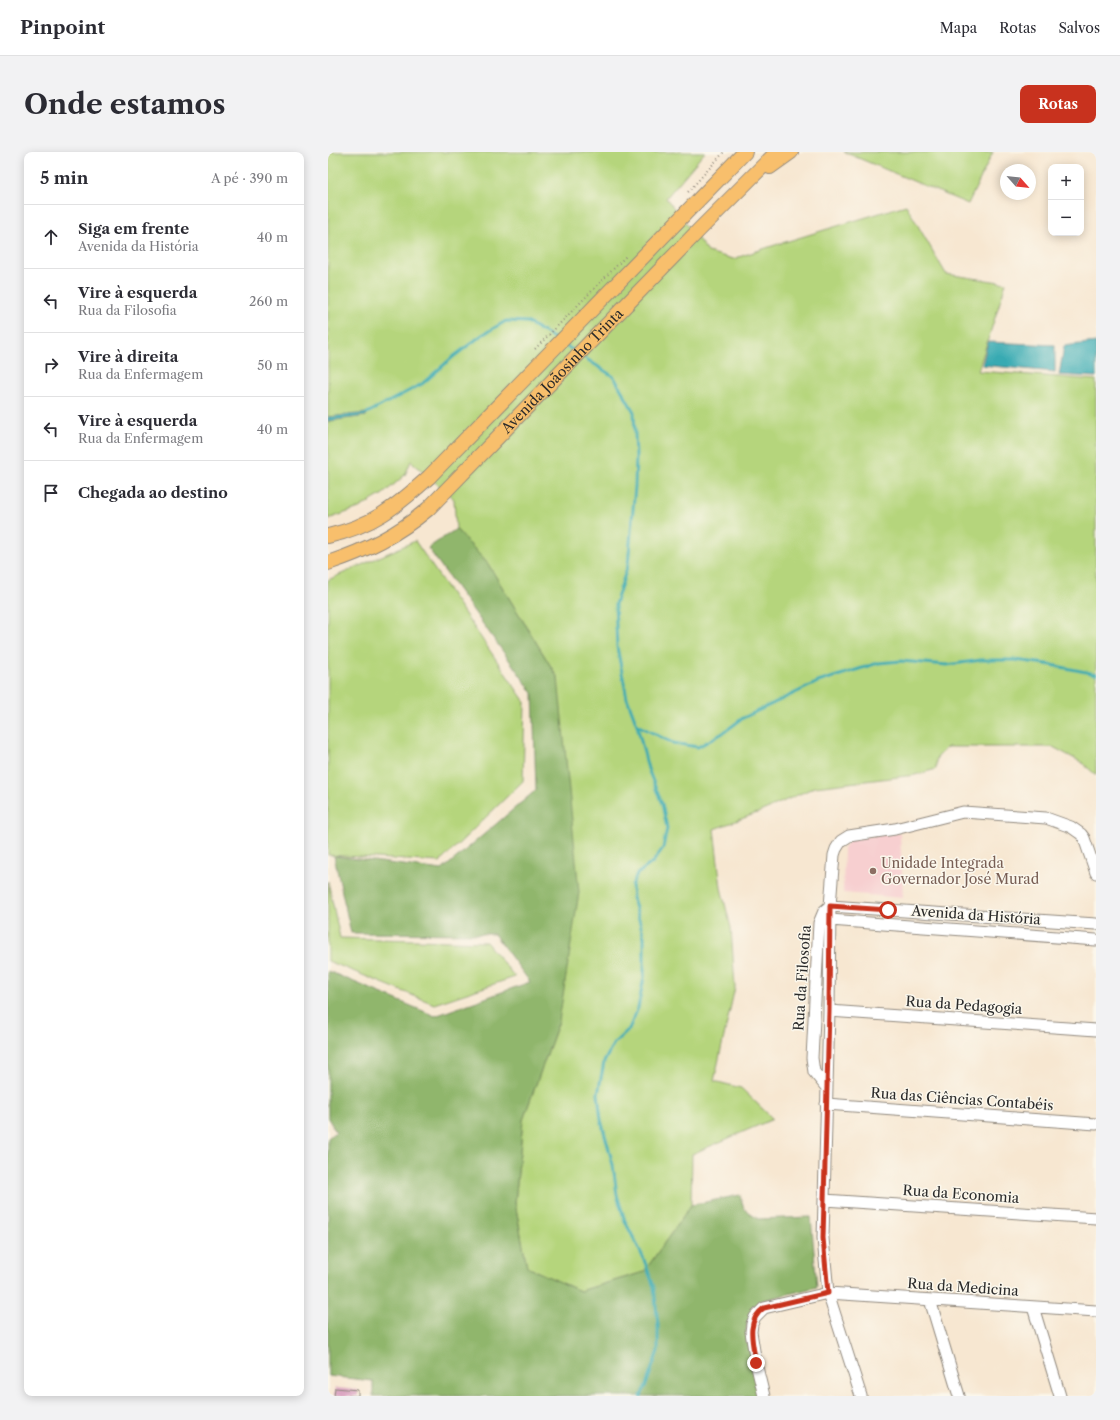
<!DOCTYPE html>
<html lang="pt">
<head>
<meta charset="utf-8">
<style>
  :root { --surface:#fff; --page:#f2f2f3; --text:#2b2b33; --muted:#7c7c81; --line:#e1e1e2; --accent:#c8321e }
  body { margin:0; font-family:"Libre Caslon Text",serif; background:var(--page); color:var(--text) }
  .controls { position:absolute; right:12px; top:12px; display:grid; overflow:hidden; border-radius:8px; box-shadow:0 2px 10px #0003 }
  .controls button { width:36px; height:36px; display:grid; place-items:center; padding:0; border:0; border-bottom:1px solid var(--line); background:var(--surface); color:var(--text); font:20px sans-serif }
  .compass { position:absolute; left:672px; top:12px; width:36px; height:36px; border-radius:50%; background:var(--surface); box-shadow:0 2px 10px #0003; rotate:117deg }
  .stop { position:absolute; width:12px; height:12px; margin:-9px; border:3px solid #c8321e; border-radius:50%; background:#fff }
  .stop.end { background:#c8321e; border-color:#fff; box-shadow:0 1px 4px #0008 }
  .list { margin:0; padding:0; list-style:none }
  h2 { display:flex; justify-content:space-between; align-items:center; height:52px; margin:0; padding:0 16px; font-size:17px }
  h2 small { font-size:13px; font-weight:400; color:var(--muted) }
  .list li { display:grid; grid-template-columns:26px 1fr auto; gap:12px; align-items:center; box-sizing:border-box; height:64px; padding:0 16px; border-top:1px solid var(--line) }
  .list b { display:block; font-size:15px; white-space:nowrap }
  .list p { margin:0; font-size:13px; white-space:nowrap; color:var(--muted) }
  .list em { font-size:13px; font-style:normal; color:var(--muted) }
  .icon { flex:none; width:22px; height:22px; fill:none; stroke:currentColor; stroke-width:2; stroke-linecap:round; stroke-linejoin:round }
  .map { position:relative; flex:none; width:768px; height:1244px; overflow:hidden; border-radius:8px }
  header { display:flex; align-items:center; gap:24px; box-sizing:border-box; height:56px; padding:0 20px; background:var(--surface); border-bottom:1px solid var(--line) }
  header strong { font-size:19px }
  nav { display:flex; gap:22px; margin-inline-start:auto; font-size:14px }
  .intro { display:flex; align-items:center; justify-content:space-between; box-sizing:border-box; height:96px; padding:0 24px }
  h1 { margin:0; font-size:28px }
  .button { padding:10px 18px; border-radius:8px; background:var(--accent); color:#fff; font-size:14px; font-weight:700 }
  main { display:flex; gap:24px; padding:0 24px }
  aside { flex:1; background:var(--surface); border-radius:8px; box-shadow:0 2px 10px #0003 }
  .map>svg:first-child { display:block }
</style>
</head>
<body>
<header>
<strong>Pinpoint</strong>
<nav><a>Mapa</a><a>Rotas</a><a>Salvos</a></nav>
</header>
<div class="intro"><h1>Onde estamos</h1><a class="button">Rotas</a></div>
<main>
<aside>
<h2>5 min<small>A pé · 390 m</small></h2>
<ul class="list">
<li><svg class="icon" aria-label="ahead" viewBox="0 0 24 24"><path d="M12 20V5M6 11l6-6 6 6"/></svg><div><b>Siga em frente</b><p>Avenida da História</p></div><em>40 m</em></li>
<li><svg class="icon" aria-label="left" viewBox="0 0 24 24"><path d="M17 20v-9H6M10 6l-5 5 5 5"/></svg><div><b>Vire à esquerda</b><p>Rua da Filosofia</p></div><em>260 m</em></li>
<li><svg class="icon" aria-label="right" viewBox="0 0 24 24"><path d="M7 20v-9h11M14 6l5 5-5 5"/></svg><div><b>Vire à direita</b><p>Rua da Enfermagem</p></div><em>50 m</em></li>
<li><svg class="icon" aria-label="left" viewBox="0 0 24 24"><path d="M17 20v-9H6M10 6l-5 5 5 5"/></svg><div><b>Vire à esquerda</b><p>Rua da Enfermagem</p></div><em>40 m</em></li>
<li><svg class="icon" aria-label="arrive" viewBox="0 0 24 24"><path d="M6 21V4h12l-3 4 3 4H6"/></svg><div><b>Chegada ao destino</b></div></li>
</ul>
</aside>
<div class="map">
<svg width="768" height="1244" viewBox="0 0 768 1244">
  <rect width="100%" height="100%" fill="#fbf7ec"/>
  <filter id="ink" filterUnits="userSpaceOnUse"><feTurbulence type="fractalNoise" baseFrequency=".025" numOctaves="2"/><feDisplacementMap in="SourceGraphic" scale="8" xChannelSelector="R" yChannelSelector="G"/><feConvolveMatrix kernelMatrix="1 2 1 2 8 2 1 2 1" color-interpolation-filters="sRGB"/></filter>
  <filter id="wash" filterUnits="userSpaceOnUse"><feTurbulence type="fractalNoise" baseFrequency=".012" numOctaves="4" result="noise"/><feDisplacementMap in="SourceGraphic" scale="16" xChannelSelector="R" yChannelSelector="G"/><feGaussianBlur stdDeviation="0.9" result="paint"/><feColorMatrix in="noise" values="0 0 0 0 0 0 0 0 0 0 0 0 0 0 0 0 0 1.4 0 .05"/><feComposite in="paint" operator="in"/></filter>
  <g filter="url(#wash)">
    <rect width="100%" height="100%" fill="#f7e7d1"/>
    <path fill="#f7cfd0" d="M 572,681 L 575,746 L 515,741 L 516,697 L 522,686 Z"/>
    <path fill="#b5d57c" stroke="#708054" d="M 0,0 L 377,0 L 338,46 L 380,100 L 405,107 L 444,94 L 578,53 L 618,122 L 678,131 L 650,219 L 768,228 L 768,623 L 753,610 L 725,595 L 619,595 L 608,607 L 608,617 L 587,623 L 487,635 L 432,660 L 386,677 L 393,736 L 403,776 L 407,835 L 386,929 L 413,936 L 445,967 L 364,1002 L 363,1053 L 316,1120 L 252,1139 L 199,1115 L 187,1051 L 195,968 L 231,869 L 230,526 L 160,412 L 128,377 L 126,347 L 83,309 L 77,323 L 55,342 L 31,356 L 0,367 L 0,269 L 38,264 L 39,262 L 0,265 Z
      M 516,0 L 665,0 L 640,52 Z
      M 87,389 L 197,550 L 195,629 L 112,710 L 0,703 L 0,428 Z
      M 0,729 L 12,786 L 158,790 L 187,825 L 106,852 L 0,809 Z"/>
    <path fill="#90b66c" stroke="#5e704c" d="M 128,377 L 160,412 L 230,526 L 251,740 L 231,869 L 195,968 L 187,1051 L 199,1115 L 252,1139 L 316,1120 L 363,1053 L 412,1043 L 416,1057 L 430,1067 L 483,1065 L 489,1135 L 432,1149 L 425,1158 L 420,1169 L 418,1178 L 432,1244 L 45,1244 L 45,1229 L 0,1224 L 0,986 L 8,980 L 0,966 L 0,819 L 107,864 L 202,830 L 166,782 L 23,781 L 6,704 L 114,718 L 208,638 L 205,541 L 100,396 Z"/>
    <path fill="#38aab2" stroke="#326a6e" d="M 660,190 L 727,193 L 727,220 L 654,213 Z
      M 768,190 L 768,225 L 731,223 L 736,194 Z
      M 39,261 L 38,264 L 0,269 L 0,265 Z"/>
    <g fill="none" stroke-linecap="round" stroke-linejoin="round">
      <path stroke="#38aab2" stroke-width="3" d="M 235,192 L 248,200
        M 254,204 L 286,225 L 306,260 L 308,304 L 307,335 L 300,413 L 287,452 L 289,495 L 299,546 L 309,573 L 345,591 L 370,595 L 395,581 L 415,566 L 490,530 L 550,511 L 573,509 L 619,513 L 653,508 L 687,508 L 718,512 L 768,522
        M 39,261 L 94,232 L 125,205 L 154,183 L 178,169 L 199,170 L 229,188
        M 309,573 L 320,617 L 334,652 L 339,676 L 335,696 L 325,710 L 309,722 L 304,733 L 305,746 L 316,785 L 316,825 L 310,856 L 301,877 L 286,891 L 276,910 L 270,942 L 273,968 L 285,1013 L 289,1043 L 297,1069 L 315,1105 L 326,1135 L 330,1173 L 330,1199 L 318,1233 L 313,1244"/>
    </g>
    <g id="blocks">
      <path fill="#d89dbe" d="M 7,1236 L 30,1238 L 30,1244 L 6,1244 Z"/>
    </g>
  </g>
  <g filter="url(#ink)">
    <use href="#blocks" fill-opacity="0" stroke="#91897e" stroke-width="1"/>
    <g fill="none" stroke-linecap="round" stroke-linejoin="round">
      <g stroke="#91897e" stroke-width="13">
        <path id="minor" d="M 502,754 L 768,772
          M 502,768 L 768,788
          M 501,859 L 768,878
          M 499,936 L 486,920 L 484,906 L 491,771 L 496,759 L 502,754
          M 498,952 L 768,972
          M 496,1048 L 768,1066
          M 602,1148 L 631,1244
          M 705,1155 L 732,1244
          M 436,1244 L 428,1211 L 423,1180 L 424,1172 L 427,1165 L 436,1156 L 500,1141 L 768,1159
          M 533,1244 L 500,1141 L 495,1086 L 501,859 L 502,754 L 506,703 L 508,697 L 513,689 L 521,684 L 567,677 L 635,660 L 718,666 L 743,675 L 753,682 L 756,686 L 768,721"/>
      </g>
      <g stroke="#91897e" stroke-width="16">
        <g id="major">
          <path d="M 442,15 L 463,0"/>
          <path d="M 0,384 C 44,374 68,355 101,325 L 417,0"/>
          <path id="s1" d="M 0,411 C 39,398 69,383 100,357 L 371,78 L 449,0"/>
        </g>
      </g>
      <path stroke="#91897e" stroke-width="2" stroke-dasharray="1 3" stroke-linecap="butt" d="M 360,40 L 396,0
        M 207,197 L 299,103"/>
      <use href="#minor" stroke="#fff" stroke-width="11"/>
      <use href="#major" stroke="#f8bf6c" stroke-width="14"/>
    </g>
  </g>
  <g fill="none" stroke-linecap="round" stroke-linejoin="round" filter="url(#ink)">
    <path stroke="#c8321e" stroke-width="5" d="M 428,1211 C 425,1192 417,1169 436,1156 L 500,1141 L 495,1086 L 501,859 L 502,754 L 560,758"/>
  </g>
  <circle fill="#8d6e63" stroke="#fbf7ec" stroke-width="1.5" cx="545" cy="719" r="4"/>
  <g text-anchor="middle" stroke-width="3" stroke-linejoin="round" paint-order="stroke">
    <g font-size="14" fill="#2b2b2b" stroke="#fbf7ec">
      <text dy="5" stroke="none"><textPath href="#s1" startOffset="307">Avenida Joãosinho Trinta</textPath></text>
      <text transform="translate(648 763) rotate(4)" y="5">Avenida da História</text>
      <text transform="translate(474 826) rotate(-86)" y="5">Rua da Filosofia</text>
      <text transform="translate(636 853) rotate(4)" y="5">Rua da Pedagogia</text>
      <text transform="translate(634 947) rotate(4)" y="5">Rua das Ciências Contabéis</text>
      <text transform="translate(633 1042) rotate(4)" y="5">Rua da Economia</text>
      <text transform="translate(635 1135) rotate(4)" y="5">Rua da Medicina</text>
    </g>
    <g font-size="14" fill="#785e54" stroke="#fbf7ec" text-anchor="start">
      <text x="553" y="716">Unidade Integrada<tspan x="553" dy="16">Governador José Murad</tspan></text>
    </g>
  </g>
</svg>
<div class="controls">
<button>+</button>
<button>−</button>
</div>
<svg class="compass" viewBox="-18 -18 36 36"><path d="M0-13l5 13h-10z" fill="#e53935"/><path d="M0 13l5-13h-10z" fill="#7c7c81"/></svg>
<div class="stop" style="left:560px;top:758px"></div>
<div class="stop end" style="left:428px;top:1211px"></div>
</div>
</main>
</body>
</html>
